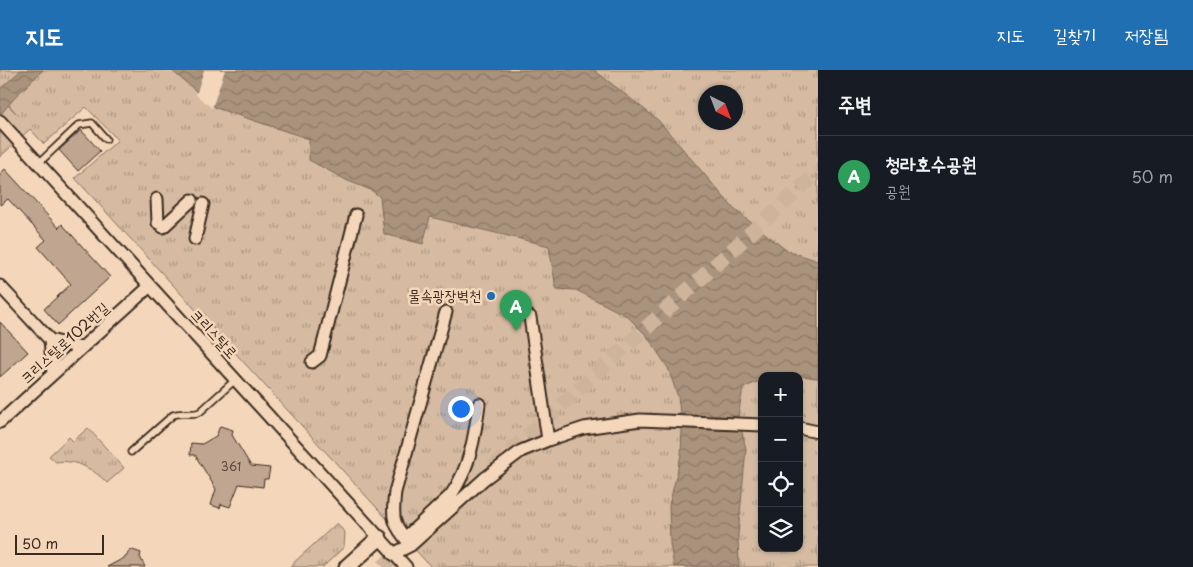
<!DOCTYPE html>
<html lang="ko">
<head>
<meta charset="utf-8">
<style>
  :root { --surface:#171b24; --page:#242831; --text:#f1f3f6; --muted:#9ea1a6; --line:#363941; --accent:#1f6fb2 }
  body { margin:0; font-family:"Playpen Sans","Poor Story",sans-serif; background:var(--page); color:var(--text) }
  .controls { position:absolute; right:15px; bottom:15px; display:grid; overflow:hidden; border-radius:10px; box-shadow:0 1px 4px #0004 }
  .controls button { width:45px; height:45px; display:grid; place-items:center; padding:0; border:0; border-bottom:1px solid var(--line); background:var(--surface); color:var(--text); font:25px sans-serif }
  .compass { position:absolute; left:698px; top:15px; width:45px; height:45px; border-radius:50%; background:var(--surface); box-shadow:0 1px 4px #0004; rotate:138deg }
  .scale { position:absolute; left:15px; bottom:12px; width:89px; box-sizing:border-box; padding-left:5px; border:2px solid #3b2a1e; border-top:0; font-size:14px; line-height:18px; white-space:nowrap; color:#3b2a1e; -webkit-text-stroke:4px #f4d7bb; paint-order:stroke }
  .you { position:absolute; left:460px; top:338px; width:18px; height:18px; margin:-12px; border:4px solid #fff; border-radius:50%; background:#1a73e8; box-shadow:0 0 0 8px #1a73e833 }
  .badge { display:grid; place-items:center; width:32px; height:32px; border-radius:50%; background:var(--accent); color:#fff; font-size:16px; font-weight:700 }
  .pin { position:absolute; translate:-50% -41px; filter:drop-shadow(0 1px 2px #0008) }
  .pin::after { content:''; position:absolute; top:26px; width:18px; height:15px; background:inherit; clip-path:polygon(0 0,100% 0,50% 100%) }
  .list { margin:0; padding:0; list-style:none }
  h2 { display:flex; justify-content:space-between; align-items:center; height:65px; margin:0; padding:0 20px; font-size:21px }
  h2 small { font-size:16px; font-weight:400; color:var(--muted) }
  .list li { display:grid; grid-template-columns:32px 1fr auto; gap:15px; align-items:center; box-sizing:border-box; height:80px; padding:0 20px; border-top:1px solid var(--line) }
  .list b { display:block; font-size:19px; white-space:nowrap }
  .list p { margin:0; font-size:16px; white-space:nowrap; color:var(--muted) }
  .list em { font-size:16px; font-style:normal; color:var(--muted) }
  .icon { flex:none; width:28px; height:28px; fill:none; stroke:currentColor; stroke-width:2; stroke-linecap:round; stroke-linejoin:round }
  .map { position:relative; flex:none; width:818px; height:497px; overflow:hidden }
  header { display:flex; align-items:center; gap:30px; box-sizing:border-box; height:70px; padding:0 25px; background:var(--accent); color:#fff }
  header strong { font-size:24px }
  nav { display:flex; gap:28px; margin-inline-start:auto; font-size:18px }
  main { display:flex }
  aside { flex:1; background:var(--surface) }
  .map>svg:first-child { display:block }
</style>
</head>
<body>
<header>
<strong>지도</strong>
<nav><a>지도</a><a>길찾기</a><a>저장됨</a></nav>
</header>
<main>
<div class="map">
<svg width="818" height="497" viewBox="0 0 818 497">
  <defs>
    <pattern id="grass-tufts" width="24" height="20" patternUnits="userSpaceOnUse" patternTransform="scale(1.25)"><rect width="24" height="20" fill="#d6bba2"/><path d="M3 7l-1-3M5 7V3M7 7l1-3M15 17l-1-3M17 17v-4M19 17l1-3" fill="none" stroke="#af9883"/></pattern>
    <pattern id="water-waves" width="16" height="10" patternUnits="userSpaceOnUse" patternTransform="scale(1.25)"><rect width="16" height="10" fill="#aa937d"/><path d="M0 5q4-4 8 0t8 0" fill="none" stroke="#8c7866"/></pattern>
  </defs>
  <rect width="100%" height="100%" fill="#f4d7bb"/>
  <filter id="ink" filterUnits="userSpaceOnUse"><feTurbulence type="fractalNoise" baseFrequency=".02" numOctaves="2"/><feDisplacementMap in="SourceGraphic" scale="10" xChannelSelector="R" yChannelSelector="G"/><feConvolveMatrix kernelMatrix="1 2 1 2 8 2 1 2 1" color-interpolation-filters="sRGB"/></filter>
  <g filter="url(#ink)">
    <path fill="url(#grass-tufts)" stroke="#887260" fill-rule="evenodd" d="M 0,0 L 818,0 L 818,497 L 431,497 L 75,108 L 118,70 L 86,37 L 44,74 L 30,59 L 0,87 L 0,28 L 16,43 L 0,24 ZM 706,22 L 736,22 L 736,52 L 706,52 ZM 762,306 L 799,306 L 799,478 L 762,478 Z
      M 88,358 L 124,398 L 107,413 C 94,399 75,389 56,392 L 49,386 L 69,367 L 73,371 Z
      M 337,453 L 345,463 L 344,477 L 323,497 L 289,497 Z"/>
    <path fill="url(#water-waves)" stroke="#7e6957" d="M 21,0 L 43,0 L 18,24 L 0,45 L 0,19 Z
      M 171,0 L 594,0 L 658,50 L 734,139 L 786,180 L 818,191 L 818,308 L 792,305 L 762,306 L 762,310 L 743,318 L 738,346 L 746,379 L 738,465 L 739,497 L 674,497 L 670,474 L 669,436 L 681,385 L 682,359 L 678,327 L 668,298 L 647,266 L 627,246 L 576,220 L 556,219 L 549,176 L 430,147 L 423,174 L 384,164 L 380,127 L 371,120 L 348,111 L 309,90 L 309,69 L 216,38 Z"/>
    <path fill="#f4d7bb" d="M 204,0 L 225,0 L 212,38 L 196,25 Z"/>
    <path fill="#c0a690" stroke="#3b2a1e" d="M 81,60 L 100,81 L 78,101 L 59,80 Z
      M 5,99 L 59,158 L 62,154 L 110,207 L 58,255 L 44,239 L 71,214 L 38,177 L 46,170 L 8,129 L 0,135 L 0,104 Z
      M 0,252 L 28,282 L 0,307 Z
      M 220,356 L 233,360 L 232,365 L 251,396 L 270,398 L 268,409 L 264,409 L 263,417 L 239,414 L 230,437 L 221,434 L 220,438 L 211,435 L 216,419 L 195,385 L 190,385 L 191,373 L 202,374 L 216,366 Z
      M 130,479 L 141,483 L 140,487 L 145,497 L 107,497 L 126,487 Z"/>
    <g fill="none" stroke-linecap="round" stroke-linejoin="round">
      <path stroke="#cfb49c" stroke-width="15" stroke-dasharray="15 8" stroke-linecap="butt" d="M 493,397 L 818,102
        M 383,497 L 406,476"/>
      <g stroke="#3b2a1e" stroke-width="9">
        <path id="lane" d="M 39,93 L 79,55 L 92,53 L 106,69
          M 131,382 L 173,345 C 183,341 191,346 200,342 L 235,310"/>
      </g>
      <g stroke="#3b2a1e" stroke-width="15">
        <path id="street" d="M 0,51 L 406,497
          M 157,129 L 158,153
          M 163,157 L 192,130
          M 195,169 L 203,134
          M 0,216 L 50,270
          M 530,247 L 548,370
          M 50,270 L 53,304
          M 50,270 L 81,278
          M 312,292 L 320,286 L 356,145
          M 0,352 L 150,216
          M 799,358 L 818,362
          M 405,468 L 451,425 C 470,398 475,365 479,334
          M 411,475 C 392,454 392,449 395,422 L 446,242
          M 393,484 L 411,475 L 484,409 L 521,381 L 548,370 L 584,358 L 640,350 L 762,355"/>
      </g>
      <g stroke="#3b2a1e" stroke-width="19">
        <path id="secondary" d="M 347,497 L 379,468"/>
      </g>
      <use href="#lane" stroke="#f4d7bb" stroke-width="5.5"/>
      <use href="#street" stroke="#f4d7bb" stroke-width="11"/>
      <use href="#secondary" stroke="#f4d7bb" stroke-width="15"/>
    </g>
  </g>
  <circle fill="#1f6fb2" stroke="#f4d7bb" stroke-width="2" cx="491" cy="226" r="5"/>
  <g text-anchor="middle" stroke-width="5" stroke-linejoin="round" paint-order="stroke">
    <g font-size="12" fill="#5c493a">
      <text x="231" y="401">361</text>
    </g>
    <g font-size="15" fill="#3b2a1e" stroke="#f4d7bb" text-anchor="end">
      <text x="481" y="231">물속광장벽천</text>
    </g>
    <g font-size="15" fill="#3b2a1e" stroke="#f4d7bb">
      <text transform="translate(214 264) rotate(48)" y="5">크리스탈로</text>
      <text transform="translate(65 273) rotate(-42)" y="5">크리스탈로102번길</text>
    </g>
  </g>
</svg>
<div class="controls">
<button>+</button>
<button>−</button>
<button><svg class="icon" aria-label="locate" viewBox="0 0 24 24"><circle cx="12" cy="12" r="6"/><path d="M12 2v4M12 18v4M2 12h4M18 12h4"/></svg></button>
<button><svg class="icon" aria-label="layers" viewBox="0 0 24 24"><path d="M12 4l9 5-9 5-9-5zM3 14l9 5 9-5"/></svg></button>
</div>
<svg class="compass" viewBox="-18 -18 36 36"><path d="M0-13l5 13h-10z" fill="#e53935"/><path d="M0 13l5-13h-10z" fill="#9ea1a6"/></svg>
<div class="scale">50 m</div>
<div class="you"></div>
<div class="pin badge" style="left:516px;top:261px;background:#2e9e5b">A</div>
</div>
<aside>
<h2>주변<small></small></h2>
<ul class="list">
<li><span class="badge" style="background:#2e9e5b">A</span><div><b>청라호수공원</b><p>공원</p></div><em>50 m</em></li>
</ul>
</aside>
</main>
</body>
</html>
